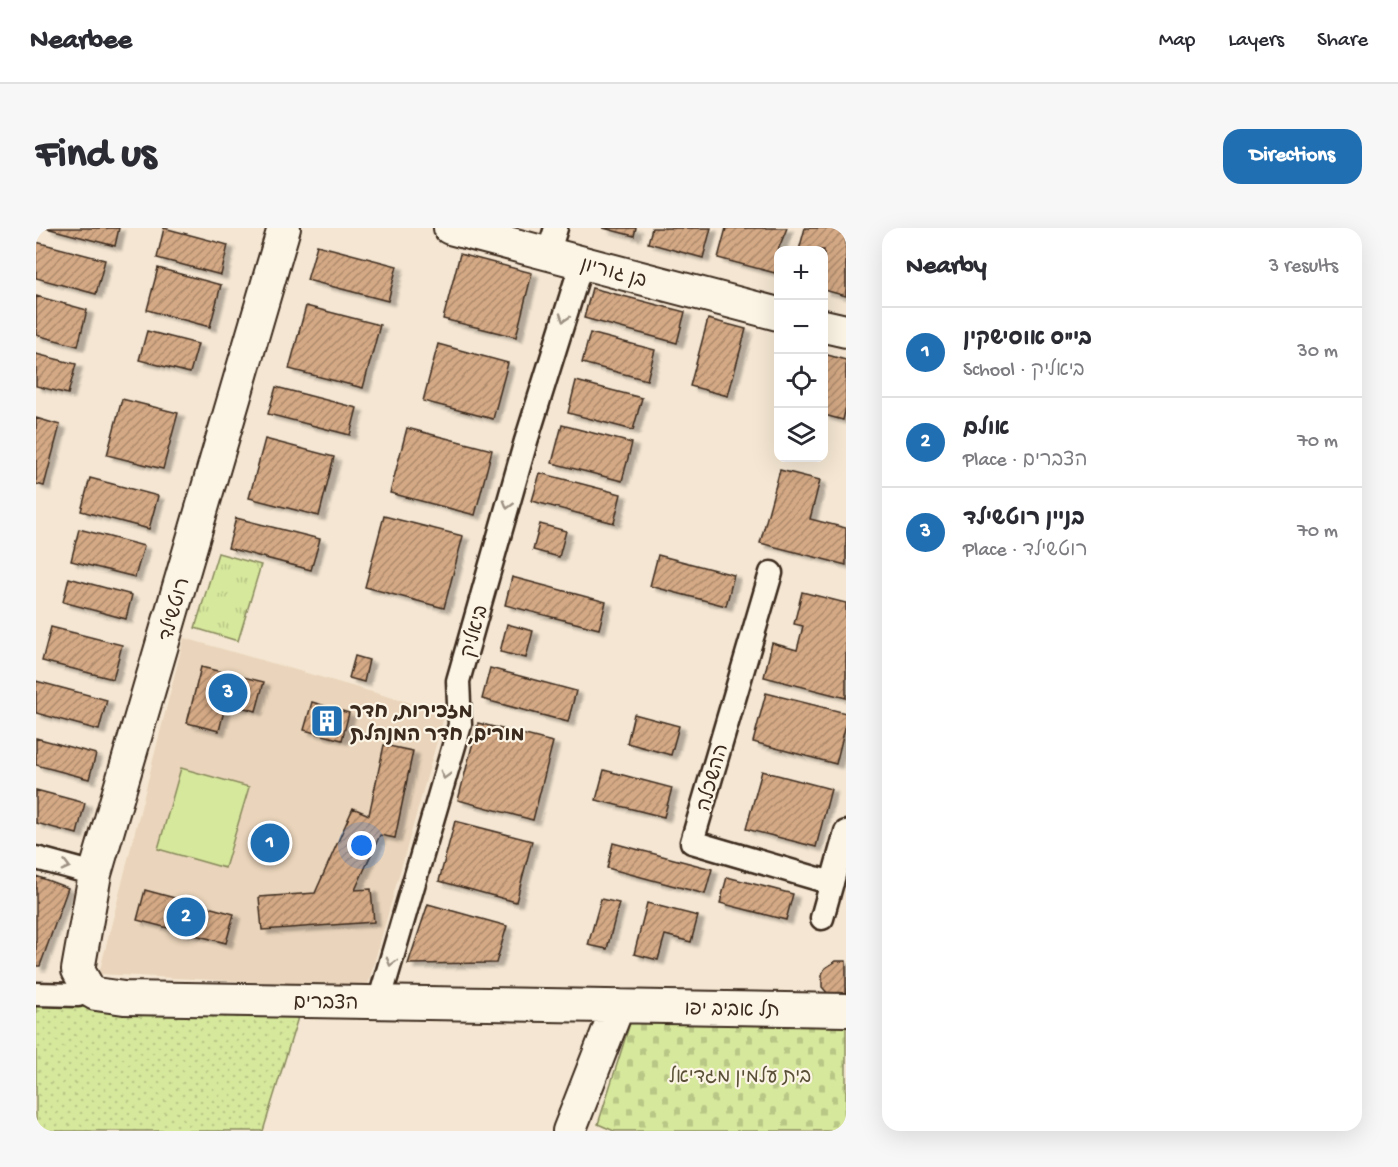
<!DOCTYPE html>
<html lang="en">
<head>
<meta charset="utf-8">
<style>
  :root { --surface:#fff; --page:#f7f7f7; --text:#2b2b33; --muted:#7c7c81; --line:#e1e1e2; --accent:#1f6fb2 }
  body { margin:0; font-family:"Gochi Hand","Playpen Sans Hebrew",sans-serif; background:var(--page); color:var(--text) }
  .controls { position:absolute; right:18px; top:18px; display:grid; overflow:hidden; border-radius:12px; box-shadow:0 6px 24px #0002 }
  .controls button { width:54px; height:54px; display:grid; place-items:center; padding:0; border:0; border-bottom:2px solid var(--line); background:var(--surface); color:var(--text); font:30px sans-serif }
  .you { position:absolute; left:326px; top:618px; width:21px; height:21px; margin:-15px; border:4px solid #fff; border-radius:50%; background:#1a73e8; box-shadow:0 0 0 9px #1a73e833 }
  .badge { display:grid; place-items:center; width:39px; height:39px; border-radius:50%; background:var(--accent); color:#fff; font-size:20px; font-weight:700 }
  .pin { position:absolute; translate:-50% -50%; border:3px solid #fff; box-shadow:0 2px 6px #0006 }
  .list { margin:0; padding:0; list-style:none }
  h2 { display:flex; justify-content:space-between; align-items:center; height:78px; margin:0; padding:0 24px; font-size:26px }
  h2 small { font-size:20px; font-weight:400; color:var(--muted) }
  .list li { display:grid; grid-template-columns:39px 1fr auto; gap:18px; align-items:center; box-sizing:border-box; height:90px; padding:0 24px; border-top:2px solid var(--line) }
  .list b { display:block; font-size:22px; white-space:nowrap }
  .list p { margin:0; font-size:20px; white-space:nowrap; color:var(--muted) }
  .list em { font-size:20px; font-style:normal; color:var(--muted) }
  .icon { flex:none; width:33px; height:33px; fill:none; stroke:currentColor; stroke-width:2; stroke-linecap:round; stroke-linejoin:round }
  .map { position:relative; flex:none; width:810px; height:903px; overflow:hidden; border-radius:18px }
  header { display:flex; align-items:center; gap:36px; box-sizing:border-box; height:84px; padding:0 30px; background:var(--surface); border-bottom:2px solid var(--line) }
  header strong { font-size:28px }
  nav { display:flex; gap:33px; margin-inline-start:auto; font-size:21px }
  .intro { display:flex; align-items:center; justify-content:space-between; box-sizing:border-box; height:144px; padding:0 36px }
  h1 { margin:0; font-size:42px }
  .button { padding:15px 27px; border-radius:18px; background:var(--accent); color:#fff; font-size:21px; font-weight:700 }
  main { display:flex; gap:36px; padding:0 36px }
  aside { flex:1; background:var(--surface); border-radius:18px; box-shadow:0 6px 24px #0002 }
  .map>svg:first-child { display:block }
</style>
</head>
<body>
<header>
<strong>Nearbee</strong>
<nav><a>Map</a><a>Layers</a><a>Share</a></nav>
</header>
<div class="intro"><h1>Find us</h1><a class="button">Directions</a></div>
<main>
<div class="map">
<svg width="810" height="903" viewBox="0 0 810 903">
  <defs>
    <pattern id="grass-dots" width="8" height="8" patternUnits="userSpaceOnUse" patternTransform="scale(1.5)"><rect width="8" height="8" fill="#d6e89c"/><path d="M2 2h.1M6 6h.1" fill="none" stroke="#b9c786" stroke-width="1.8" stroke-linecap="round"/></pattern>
    <pattern id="cemetery-stones" width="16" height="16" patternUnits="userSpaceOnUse" patternTransform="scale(1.5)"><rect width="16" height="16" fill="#d6e89c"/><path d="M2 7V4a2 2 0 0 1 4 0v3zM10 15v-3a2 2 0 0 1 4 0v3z" fill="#b9c786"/></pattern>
    <pattern id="park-tufts" width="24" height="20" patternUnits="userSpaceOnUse" patternTransform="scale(1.5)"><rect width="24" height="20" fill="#d6e89c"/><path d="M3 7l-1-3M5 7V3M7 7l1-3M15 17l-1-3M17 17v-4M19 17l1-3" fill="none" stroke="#b9c786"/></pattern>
    <pattern id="building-hatch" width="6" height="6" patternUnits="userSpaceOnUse" patternTransform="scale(1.5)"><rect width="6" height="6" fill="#d4a985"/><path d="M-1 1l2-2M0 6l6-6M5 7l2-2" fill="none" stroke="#ad8a6c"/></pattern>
    <filter id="shadow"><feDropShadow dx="6" dy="4" stdDeviation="1.5" flood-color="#0004"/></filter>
  </defs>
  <rect width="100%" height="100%" fill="#f4e6d2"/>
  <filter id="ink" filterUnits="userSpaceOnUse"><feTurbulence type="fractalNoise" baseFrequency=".0167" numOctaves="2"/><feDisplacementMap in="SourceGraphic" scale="12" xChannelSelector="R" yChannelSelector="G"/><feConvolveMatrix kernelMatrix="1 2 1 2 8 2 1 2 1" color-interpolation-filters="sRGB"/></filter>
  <g filter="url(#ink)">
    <path fill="#ead4bb" d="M 148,410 L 409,485 L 331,760 L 63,746 Z"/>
    <path fill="url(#grass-dots)" stroke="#88895d" stroke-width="1.5" d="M 0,777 L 263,786 L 227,903 L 0,903 Z"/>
    <path fill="url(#cemetery-stones)" stroke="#88895d" stroke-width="1.5" d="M 596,789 L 810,791 L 810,903 L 578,903 L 562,896 Z"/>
    <path fill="url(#park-tufts)" stroke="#88895d" stroke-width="1.5" d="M 182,325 L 225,337 L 202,413 L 159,400 Z"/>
    <path fill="#d6e89c" stroke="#88895d" stroke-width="1.5" d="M 145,540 L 213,559 L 189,640 L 122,621 Z"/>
    <path fill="url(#building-hatch)" stroke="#3b2a1e" stroke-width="1.5" filter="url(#shadow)" d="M 10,0 L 83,0 L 79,18 Z
      M 128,0 L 192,17 L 185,47 L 121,30 Z
      M 567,0 L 600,0 L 598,8 Z
      M 616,0 L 675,0 L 667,30 L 612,15 Z
      M 690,0 L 751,0 L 742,22 L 739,45 L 682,30 Z
      M 769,0 L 793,0 L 810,4 L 810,68 L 788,62 L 788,22 L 763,22 Z
      M 0,14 L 69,32 L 60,66 L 0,50 Z
      M 281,17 L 361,38 L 352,73 L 271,52 Z
      M 424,26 L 496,45 L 480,109 L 407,91 Z
      M 122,40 L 185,57 L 174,99 L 111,82 Z
      M 556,60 L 649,84 L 641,115 L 548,90 Z
      M 0,68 L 51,82 L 42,118 L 0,107 Z
      M 270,78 L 344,97 L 327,160 L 253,141 Z
      M 672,91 L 710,101 L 692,168 L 654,158 Z
      M 111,103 L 162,116 L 154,145 L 103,132 Z
      M 554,105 L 619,122 L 611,152 L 546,135 Z
      M 402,116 L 472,135 L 457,191 L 387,173 Z
      M 0,126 L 40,136 L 32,166 L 0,158 Z
      M 788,126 L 810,132 L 810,179 L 807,192 L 788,187 Z
      M 540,153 L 606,170 L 597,202 L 532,185 Z
      M 240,159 L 321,180 L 314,207 L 232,186 Z
      M 86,171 L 142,185 L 127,241 L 71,227 Z
      M 0,190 L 24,197 L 8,258 L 0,256 Z
      M 526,197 L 596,215 L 586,253 L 516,235 Z
      M 371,200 L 456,222 L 439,287 L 354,265 Z
      M 229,211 L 298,229 L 283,288 L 213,270 Z
      M 744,242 L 784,252 L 774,291 L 810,300 L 810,337 L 724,315 Z
      M 504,245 L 585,266 L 578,295 L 496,273 Z
      M 54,250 L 122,268 L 113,301 L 45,283 Z
      M 348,288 L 427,308 L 408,380 L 329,359 Z
      M 200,290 L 284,311 L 275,342 L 192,320 Z
      M 504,296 L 530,303 L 523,329 L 497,322 Z
      M 43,301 L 108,318 L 99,349 L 35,333 Z
      M 622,327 L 698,347 L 690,378 L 614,358 Z
      M 476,349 L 570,374 L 563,401 L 469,377 Z
      M 33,350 L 96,367 L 90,391 L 27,374 Z
      M 766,364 L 810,375 L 810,470 L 728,449 L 736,415 L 761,422 L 767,398 L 758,396 Z
      M 471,396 L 497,403 L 490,430 L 464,424 Z
      M 15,399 L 86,417 L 77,451 L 6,433 Z
      M 319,428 L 333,432 L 328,454 L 313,450 Z
      M 165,439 L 228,454 L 220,483 L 190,475 L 183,503 L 151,495 Z
      M 454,440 L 540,463 L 532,494 L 446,471 Z
      M 0,453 L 71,472 L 63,502 L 0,485 Z
      M 730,465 L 810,485 L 810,496 L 800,536 L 717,514 Z
      M 276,474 L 313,485 L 306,512 L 268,502 Z
      M 598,486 L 643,498 L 635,527 L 591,515 Z
      M 442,495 L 517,514 L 497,592 L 422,572 Z
      M 0,510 L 60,526 L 53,551 L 0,537 Z
      M 348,517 L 377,523 L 359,610 L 344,607 L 319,662 L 335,661 L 338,694 L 226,702 L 223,669 L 279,665 L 317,580 L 333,587 Z
      M 568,542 L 636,560 L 628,589 L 560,572 Z
      M 726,543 L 795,561 L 780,619 L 710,601 Z
      M 0,562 L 49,575 L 41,606 L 0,595 Z
      M 419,593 L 496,613 L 480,674 L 403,653 Z
      M 577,615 L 676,641 L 669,666 L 571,640 Z
      M 0,648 L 32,660 L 4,738 L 0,738 Z
      M 691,649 L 757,666 L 750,692 L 684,675 Z
      M 109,662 L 198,686 L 190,715 L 101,692 Z
      M 565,671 L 583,675 L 571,721 L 552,717 Z
      M 611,675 L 662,688 L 655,714 L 629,707 L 622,732 L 598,726 Z
      M 392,676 L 471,698 L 460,735 L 372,736 Z
      M 800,733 L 810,733 L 810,770 L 795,769 L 786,759 L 786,746 L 789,740 Z"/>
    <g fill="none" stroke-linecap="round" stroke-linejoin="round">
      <g stroke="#3b2a1e" stroke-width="27">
        <path id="street" d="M 512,26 L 520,0
          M 735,345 L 656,614 L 796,655
          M 0,630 L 59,646
          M 786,690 L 810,604
          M 0,766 L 42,767 L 53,762
          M 343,774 L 424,497 L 422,453 L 490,213 L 546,34"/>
      </g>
      <g stroke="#3b2a1e" stroke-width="36">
        <path id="secondary" d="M 248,0 L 59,646 L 42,742 L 53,762 L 60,766 L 88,770 L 810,782
          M 414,0 L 742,86
          M 788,98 L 810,103
          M 533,903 L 582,778"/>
      </g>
      <use href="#street" stroke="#fcf5e5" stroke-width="22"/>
      <use href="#secondary" stroke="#fcf5e5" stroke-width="32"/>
    </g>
    <defs><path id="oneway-chevron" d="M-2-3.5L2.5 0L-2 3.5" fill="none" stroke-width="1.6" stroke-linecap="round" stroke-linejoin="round" transform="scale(1.5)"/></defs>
    <g stroke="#9c9082">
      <use href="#oneway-chevron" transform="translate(528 90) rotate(108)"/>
      <use href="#oneway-chevron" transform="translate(472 277) rotate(106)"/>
      <use href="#oneway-chevron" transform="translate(409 547) rotate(106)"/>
      <use href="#oneway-chevron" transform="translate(30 638) rotate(15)"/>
      <use href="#oneway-chevron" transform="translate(355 734) rotate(106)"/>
    </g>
  </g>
  <defs>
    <g id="building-square" transform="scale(1.725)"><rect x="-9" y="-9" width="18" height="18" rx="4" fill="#1f6fb2" stroke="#fcf5e5"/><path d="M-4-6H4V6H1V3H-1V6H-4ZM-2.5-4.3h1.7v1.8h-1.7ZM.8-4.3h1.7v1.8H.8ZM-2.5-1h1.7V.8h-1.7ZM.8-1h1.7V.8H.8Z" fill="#fff"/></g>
  </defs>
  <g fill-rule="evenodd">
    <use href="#building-square" x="291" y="493"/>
  </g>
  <g text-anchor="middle" stroke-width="4.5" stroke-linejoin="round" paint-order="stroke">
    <g font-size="20" fill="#3b2a1e" stroke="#fcf5e5">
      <text transform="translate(578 43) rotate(15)" y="7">בן גוריון</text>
      <text transform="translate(137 381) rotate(-74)" y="7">רוטשילד</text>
      <text transform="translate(437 403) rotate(-74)" y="7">ביאליק</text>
      <text transform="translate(675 549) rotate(-74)" y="7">ההשכלה</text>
      <text transform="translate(290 773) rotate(1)" y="7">הצברים</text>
      <text transform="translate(696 780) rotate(1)" y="7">תל אביב יפו</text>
    </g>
    <g font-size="20" font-weight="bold" fill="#3b2a1e" stroke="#fcf5e5" text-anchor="start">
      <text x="314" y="489">מזכירות, חדר<tspan x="314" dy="23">מורים, חדר המנהלת</tspan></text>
    </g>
    <g font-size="20" fill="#5a5037" stroke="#fcf5e5">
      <text x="704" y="854">בית עלמין מגדיאל</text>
    </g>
  </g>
</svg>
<div class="controls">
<button>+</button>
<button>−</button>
<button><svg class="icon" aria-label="locate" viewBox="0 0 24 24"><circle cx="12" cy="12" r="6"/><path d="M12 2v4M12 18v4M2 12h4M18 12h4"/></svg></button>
<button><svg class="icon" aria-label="layers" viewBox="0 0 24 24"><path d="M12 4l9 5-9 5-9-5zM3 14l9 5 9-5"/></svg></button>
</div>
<div class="you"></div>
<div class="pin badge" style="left:234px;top:615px">1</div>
<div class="pin badge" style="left:150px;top:689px">2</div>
<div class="pin badge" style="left:192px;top:465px">3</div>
</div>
<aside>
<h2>Nearby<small>3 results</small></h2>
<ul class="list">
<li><span class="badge">1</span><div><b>בי&quot;ס אוסישקין</b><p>School · ביאליק</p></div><em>30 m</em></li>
<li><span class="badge">2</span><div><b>אולם</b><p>Place · הצברים</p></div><em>70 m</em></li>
<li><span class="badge">3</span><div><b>בניין רוטשילד</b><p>Place · רוטשילד</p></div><em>70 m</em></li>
</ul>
</aside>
</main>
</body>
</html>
